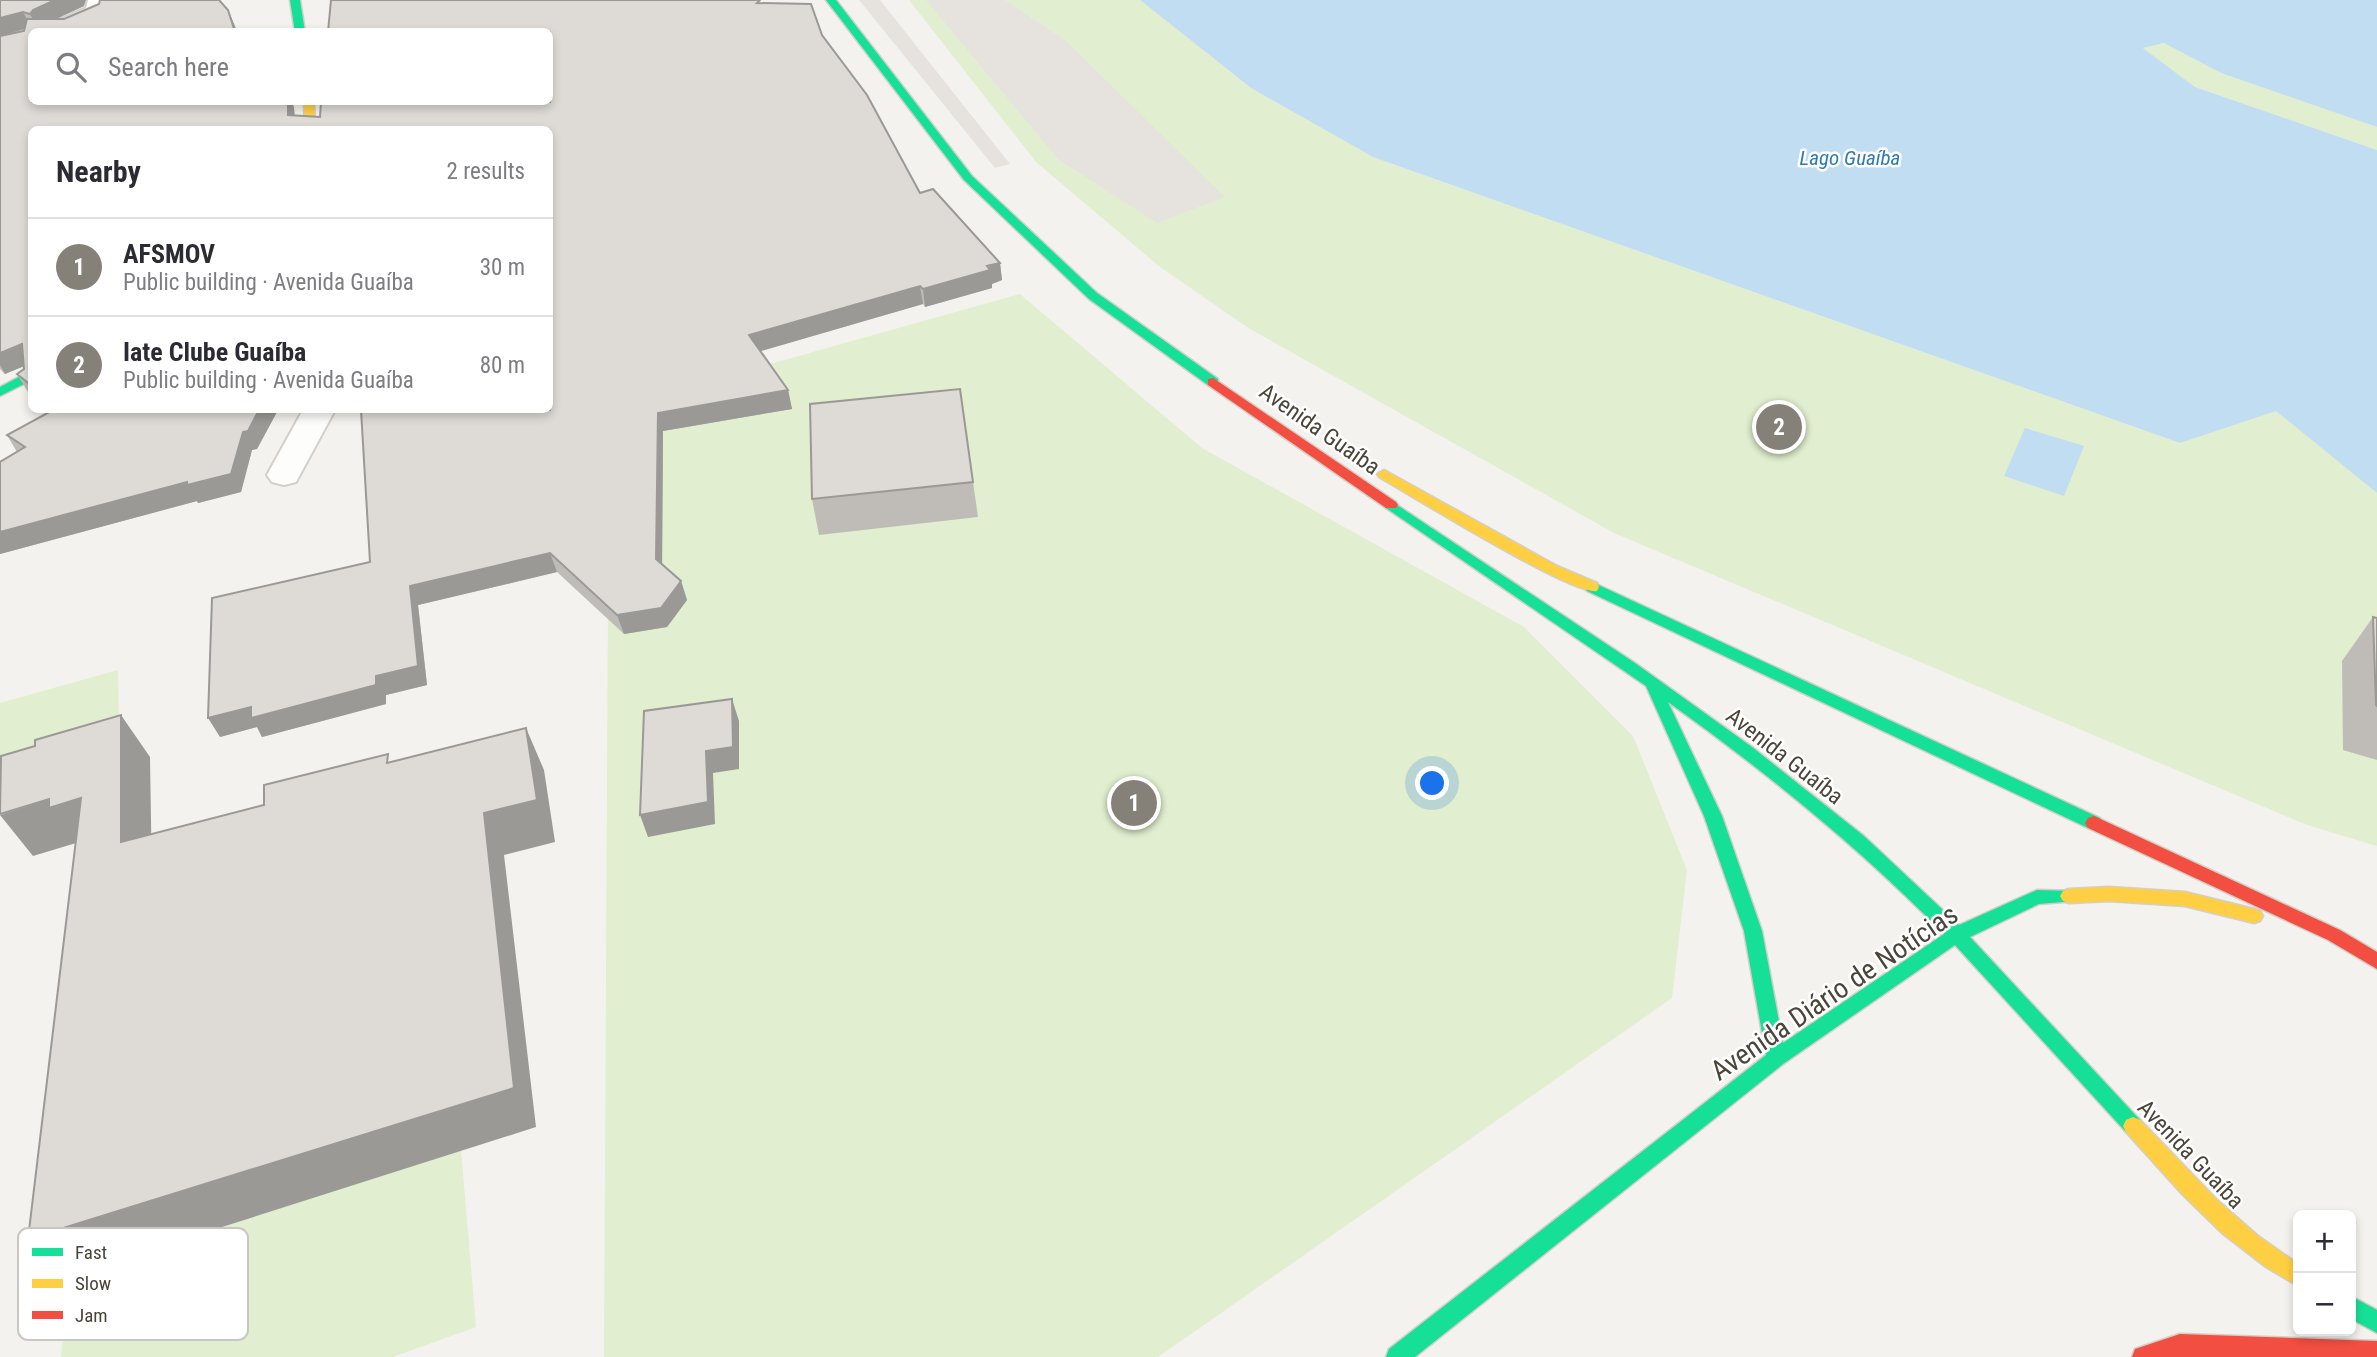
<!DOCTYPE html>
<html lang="en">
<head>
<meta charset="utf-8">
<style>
  :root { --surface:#fff; --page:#f2f2f3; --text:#2b2b33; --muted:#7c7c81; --line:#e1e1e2; --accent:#868178 }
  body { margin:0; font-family:"Roboto Condensed",sans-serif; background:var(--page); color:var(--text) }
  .controls { position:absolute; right:21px; bottom:21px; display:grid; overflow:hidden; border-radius:10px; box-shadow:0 4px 10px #0003 }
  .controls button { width:63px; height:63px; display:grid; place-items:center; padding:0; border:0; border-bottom:2px solid var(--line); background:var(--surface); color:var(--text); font:35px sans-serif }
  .you { position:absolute; left:1433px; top:784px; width:24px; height:24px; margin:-18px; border:5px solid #fff; border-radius:50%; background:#1a73e8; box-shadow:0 0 0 10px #1a73e833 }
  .badge { display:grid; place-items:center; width:46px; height:46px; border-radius:50%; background:var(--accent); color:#fff; font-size:23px; font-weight:700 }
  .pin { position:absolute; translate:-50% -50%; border:4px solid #fff; box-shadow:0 2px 7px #0006 }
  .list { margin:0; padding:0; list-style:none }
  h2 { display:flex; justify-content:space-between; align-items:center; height:91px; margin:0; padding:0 28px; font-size:30px }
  h2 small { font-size:23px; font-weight:400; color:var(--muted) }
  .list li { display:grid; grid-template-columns:46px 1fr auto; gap:21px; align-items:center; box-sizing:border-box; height:98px; padding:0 28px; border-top:2px solid var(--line) }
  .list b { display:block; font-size:26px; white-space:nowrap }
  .list p { margin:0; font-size:23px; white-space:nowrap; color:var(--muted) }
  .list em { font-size:23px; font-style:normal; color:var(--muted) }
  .icon { flex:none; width:38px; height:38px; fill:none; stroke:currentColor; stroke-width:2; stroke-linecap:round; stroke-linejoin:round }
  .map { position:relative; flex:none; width:2377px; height:1357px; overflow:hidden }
  .search { position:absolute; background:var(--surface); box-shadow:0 4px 10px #0003; left:28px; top:28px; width:525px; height:77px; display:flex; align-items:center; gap:18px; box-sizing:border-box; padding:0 24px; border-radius:10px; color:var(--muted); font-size:26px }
  .panel { position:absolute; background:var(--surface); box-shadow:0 4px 10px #0003; left:28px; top:126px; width:525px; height:287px; border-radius:10px }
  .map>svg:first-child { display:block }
</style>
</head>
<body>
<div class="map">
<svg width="2377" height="1357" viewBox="0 0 2377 1357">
  <rect width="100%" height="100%" fill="#f4f2ee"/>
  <path fill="#e1eecf" d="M 909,0 L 1140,0 L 1251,88 L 1373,157 L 2180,443 L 2276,410 L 2377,493 L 2377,846 L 2307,825 L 1614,533 L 1250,329 L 1160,267 L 1036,162 Z
    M 2164,43 L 2221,73 L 2377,127 L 2377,150 L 2195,87 L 2143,48 Z
    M 1020,294 L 1202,448 L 1524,627 L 1633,736 L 1687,870 L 1672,998 L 1158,1357 L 604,1357 L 609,409 Z
    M 118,670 L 120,766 L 0,802 L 0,703 Z
    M 461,1149 L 476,1327 L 393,1357 L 61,1357 L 68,1276 Z"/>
  <path fill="#e6e3df" d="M 859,0 L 880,0 L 1010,164 L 995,168 Z
    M 926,0 L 1005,0 L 1066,41 L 1225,197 L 1157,223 L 1058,159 Z"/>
  <path fill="#c0ddf1" d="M 1140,0 L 2377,0 L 2377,127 L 2221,73 L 2164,43 L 2143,48 L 2195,87 L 2377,150 L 2377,493 L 2276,411 L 2180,443 L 1373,157 L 1251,88 Z
    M 2025,428 L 2084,446 L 2064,496 L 2004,476 Z"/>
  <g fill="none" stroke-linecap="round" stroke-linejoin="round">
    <g stroke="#d2d0cb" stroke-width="4">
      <path id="street" d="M 88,0 L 110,0 L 105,17 L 72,32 L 40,32 L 43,27 L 86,8 Z
        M 303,410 L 335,410 L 296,482 L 284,485 L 272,482 L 267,475 Z"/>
    </g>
    <g stroke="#d3cfc5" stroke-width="3">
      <path id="fast" d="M 290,0 L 300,0 L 305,32 L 295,32 Z
        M 826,0 L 836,0 L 972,176 L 1097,293 L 1218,379 L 1218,385 L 1208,385 L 1089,299 L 964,180 Z
        M 32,370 L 32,380 L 0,396 L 0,387 Z
        M 1391,501 L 1635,663 L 1752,747 L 1864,836 L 1959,925 L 2037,890 L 2075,891 L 2078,896 L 2075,901 L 2039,904 L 1970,937 L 2140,1120 L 2143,1126 L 2140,1132 L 2133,1135 L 2126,1132 L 1955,945 L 1783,1064 L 1415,1357 L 1386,1357 L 1389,1349 L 1766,1055 L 1744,931 L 1704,816 L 1646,686 L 1386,508 L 1384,505 ZM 1668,702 C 1766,772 1860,848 1944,934 L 1783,1043 L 1762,931 L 1722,816 Z
        M 1592,582 L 2100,818 L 2103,823 L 2100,828 L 2088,828 L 1587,591 L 1585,587 L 1587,583 Z
        M 2351,1296 L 2377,1310 L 2377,1333 L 2351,1319 Z"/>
    </g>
    <g stroke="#d3cfc5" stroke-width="3">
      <path id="slow" d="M 304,102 L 314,102 L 315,130 L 305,130 Z
        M 1384,470 L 1557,566 L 1597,583 L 1599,587 L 1597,591 C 1575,597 1409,494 1379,477 L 1377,474 Z
        M 2109,887 L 2185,892 L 2254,909 L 2260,911 L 2263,916 L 2260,921 L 2254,923 L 2185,906 L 2109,901 L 2069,903 L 2063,901 L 2060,896 L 2063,891 L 2069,889 Z
        M 2133,1117 L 2140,1120 L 2217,1200 L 2258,1236 L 2298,1264 L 2298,1286 L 2266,1267 L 2222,1233 L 2183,1195 L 2126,1132 L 2123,1126 L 2126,1120 Z"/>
    </g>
    <g stroke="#d3cfc5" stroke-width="3">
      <path id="jam" d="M 1213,378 L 1396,502 L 1398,505 L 1396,508 L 1386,508 L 1208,385 L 1208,379 Z
        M 2094,816 L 2340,930 L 2377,952 L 2377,969 L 2328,940 L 2088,828 L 2085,823 L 2088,818 Z
        M 2180,1334 L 2377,1341 L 2377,1357 L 2132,1357 L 2135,1349 Z"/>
    </g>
    <use href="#street" fill="#fdfdfc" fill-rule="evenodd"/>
    <use href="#fast" fill="#16e098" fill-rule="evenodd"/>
    <use href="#slow" fill="#ffcf43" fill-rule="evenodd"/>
    <use href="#jam" fill="#f24e42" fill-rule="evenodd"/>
  </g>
  <path fill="#bfbcb8" d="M 0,0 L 84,6 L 56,19 L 235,26 L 32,102 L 292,102 L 294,108 L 295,115 L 320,117 L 765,3 L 822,35 L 920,193 L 1000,263 L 1002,280 L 992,284 L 992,288 L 925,307 L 923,304 L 761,351 L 788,390 L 792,409 L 663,431 L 662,564 L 681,581 L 687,600 L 667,627 L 624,634 L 557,572 L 418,605 L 427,685 L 386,695 L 386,704 L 262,737 L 257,727 L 220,737 L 370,562 L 550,410 L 550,130 L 32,130 L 32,395 L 28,392 L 17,374 L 24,369 L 23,366 L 5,374 L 0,369 Z
    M 49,410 L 278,410 L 257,449 L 252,450 L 241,492 L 198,503 L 197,501 L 0,554 L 0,462 L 17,452 L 7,435 L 51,411 Z
    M 973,482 L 978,517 L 819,535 L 812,499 Z
    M 2373,617 L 2377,618 L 2377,760 L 2343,750 L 2342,661 Z"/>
  <path fill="#9b9996" d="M 55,0 L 86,0 L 84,6 L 41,26 L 38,29 L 30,14 L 33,10 Z
    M 228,10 L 235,26 L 237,32 L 235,32 Z
    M 23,12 L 31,27 L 0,36 L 0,18 Z
    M 288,102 L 292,102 L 294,108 L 295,130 L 288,115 Z
    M 1000,263 L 1002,280 L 992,284 L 992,288 L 925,307 L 923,289 Z
    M 920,286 L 923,304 L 754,353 L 749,335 Z
    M 22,344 L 32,363 L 5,374 L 0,365 L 0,353 Z
    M 788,390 L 792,409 L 663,431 L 662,578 L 656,559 L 658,413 Z
    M 259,410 L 278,410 L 257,449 L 252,450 L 241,492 L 198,503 L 197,501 L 0,554 L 0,532 L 243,432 Z
    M 550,553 L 557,572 L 418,605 L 427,685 L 386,695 L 386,704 L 262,737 L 257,727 L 220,737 L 208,718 L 376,676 L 410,586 Z
    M 681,581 L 687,600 L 667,627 L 624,634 L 617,615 Z
    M 732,699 L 739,721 L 739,769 L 713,773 L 715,824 L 648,837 L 640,815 L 706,751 Z
    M 121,715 L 150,757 L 152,884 L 121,842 Z
    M 526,728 L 544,770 L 555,842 L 504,855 L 536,1127 L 68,1276 L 28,1239 L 484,813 Z
    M 81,798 L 76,843 L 33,856 L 0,815 L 49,799 Z"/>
  <path fill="#dedbd6" stroke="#9b9996" stroke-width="2" d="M 0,0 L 55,0 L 33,10 L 30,14 L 23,12 L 0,18 Z
    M 100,0 L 219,0 L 228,10 L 235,32 L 32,32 L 32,102 L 288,102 L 288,115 L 320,117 L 321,102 L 550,102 L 550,32 L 328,32 L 331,0 L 760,0 L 757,3 L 811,4 L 822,35 L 867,95 L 920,193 L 933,189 L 1000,263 L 987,266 L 990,270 L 923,289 L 920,286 L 749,335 L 788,390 L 658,413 L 656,559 L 681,581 L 661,608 L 617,615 L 550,553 L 410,586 L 418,666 L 376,676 L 376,685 L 251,718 L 251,707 L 208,718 L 212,598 L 370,562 L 361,410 L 550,410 L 550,130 L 32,130 L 32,386 L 17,374 L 24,369 L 22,344 L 0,353 L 0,36 L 24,31 L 27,19 L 64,19 L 99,4 Z
    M 960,389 L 973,482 L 812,499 L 810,404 Z
    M 53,410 L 259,410 L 248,431 L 243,432 L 231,474 L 187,485 L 187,482 L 0,532 L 0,462 L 25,447 L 7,435 Z
    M 2373,617 L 2377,618 L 2377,706 L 2376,705 Z
    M 732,699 L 733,747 L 706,751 L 708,802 L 640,815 L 644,711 Z
    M 121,715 L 121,842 L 264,805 L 264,785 L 388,754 L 387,763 L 526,728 L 537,800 L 484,813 L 514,1088 L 28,1239 L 81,798 L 49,808 L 49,799 L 0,814 L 1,756 L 35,746 L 35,740 Z"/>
  <g text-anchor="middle" stroke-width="5" stroke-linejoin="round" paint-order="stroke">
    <g font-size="21" font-style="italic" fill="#2e7ab2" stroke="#fff">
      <text x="1850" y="165">Lago Guaíba</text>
    </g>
    <g font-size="23" fill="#4b4439" stroke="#fff">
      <text transform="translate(1320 429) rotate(35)" y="8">Avenida Guaíba</text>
      <text transform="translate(1785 756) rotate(38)" y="8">Avenida Guaíba</text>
      <text transform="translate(2191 1154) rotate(46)" y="8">Avenida Guaíba</text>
    </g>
    <g font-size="28" fill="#4b4439" stroke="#fff">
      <text transform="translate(1834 992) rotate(-34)" y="10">Avenida Diário de Notícias</text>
    </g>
  </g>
  <rect x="18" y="1228" width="230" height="112" rx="10" fill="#fff" stroke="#c9c7c4" stroke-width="2"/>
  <rect x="32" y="1248" width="31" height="8" fill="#16e098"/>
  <rect x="32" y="1279" width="31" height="9" fill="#ffcf43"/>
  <rect x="32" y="1311" width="31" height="8" fill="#f24e42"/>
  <g font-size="19" fill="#4b4439">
    <text x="75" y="1259">Fast</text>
    <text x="75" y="1290">Slow</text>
    <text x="75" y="1322">Jam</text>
  </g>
</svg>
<div class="controls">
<button>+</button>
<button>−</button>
</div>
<div class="you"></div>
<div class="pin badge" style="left:1134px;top:803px">1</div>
<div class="pin badge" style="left:1779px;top:427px">2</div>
<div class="search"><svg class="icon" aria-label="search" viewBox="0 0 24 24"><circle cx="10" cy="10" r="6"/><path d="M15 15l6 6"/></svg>Search here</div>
<section class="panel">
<h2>Nearby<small>2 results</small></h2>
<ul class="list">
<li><span class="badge">1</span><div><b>AFSMOV</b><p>Public building · Avenida Guaíba</p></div><em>30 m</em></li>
<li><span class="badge">2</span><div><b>Iate Clube Guaíba</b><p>Public building · Avenida Guaíba</p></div><em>80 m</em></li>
</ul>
</section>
</div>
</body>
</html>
